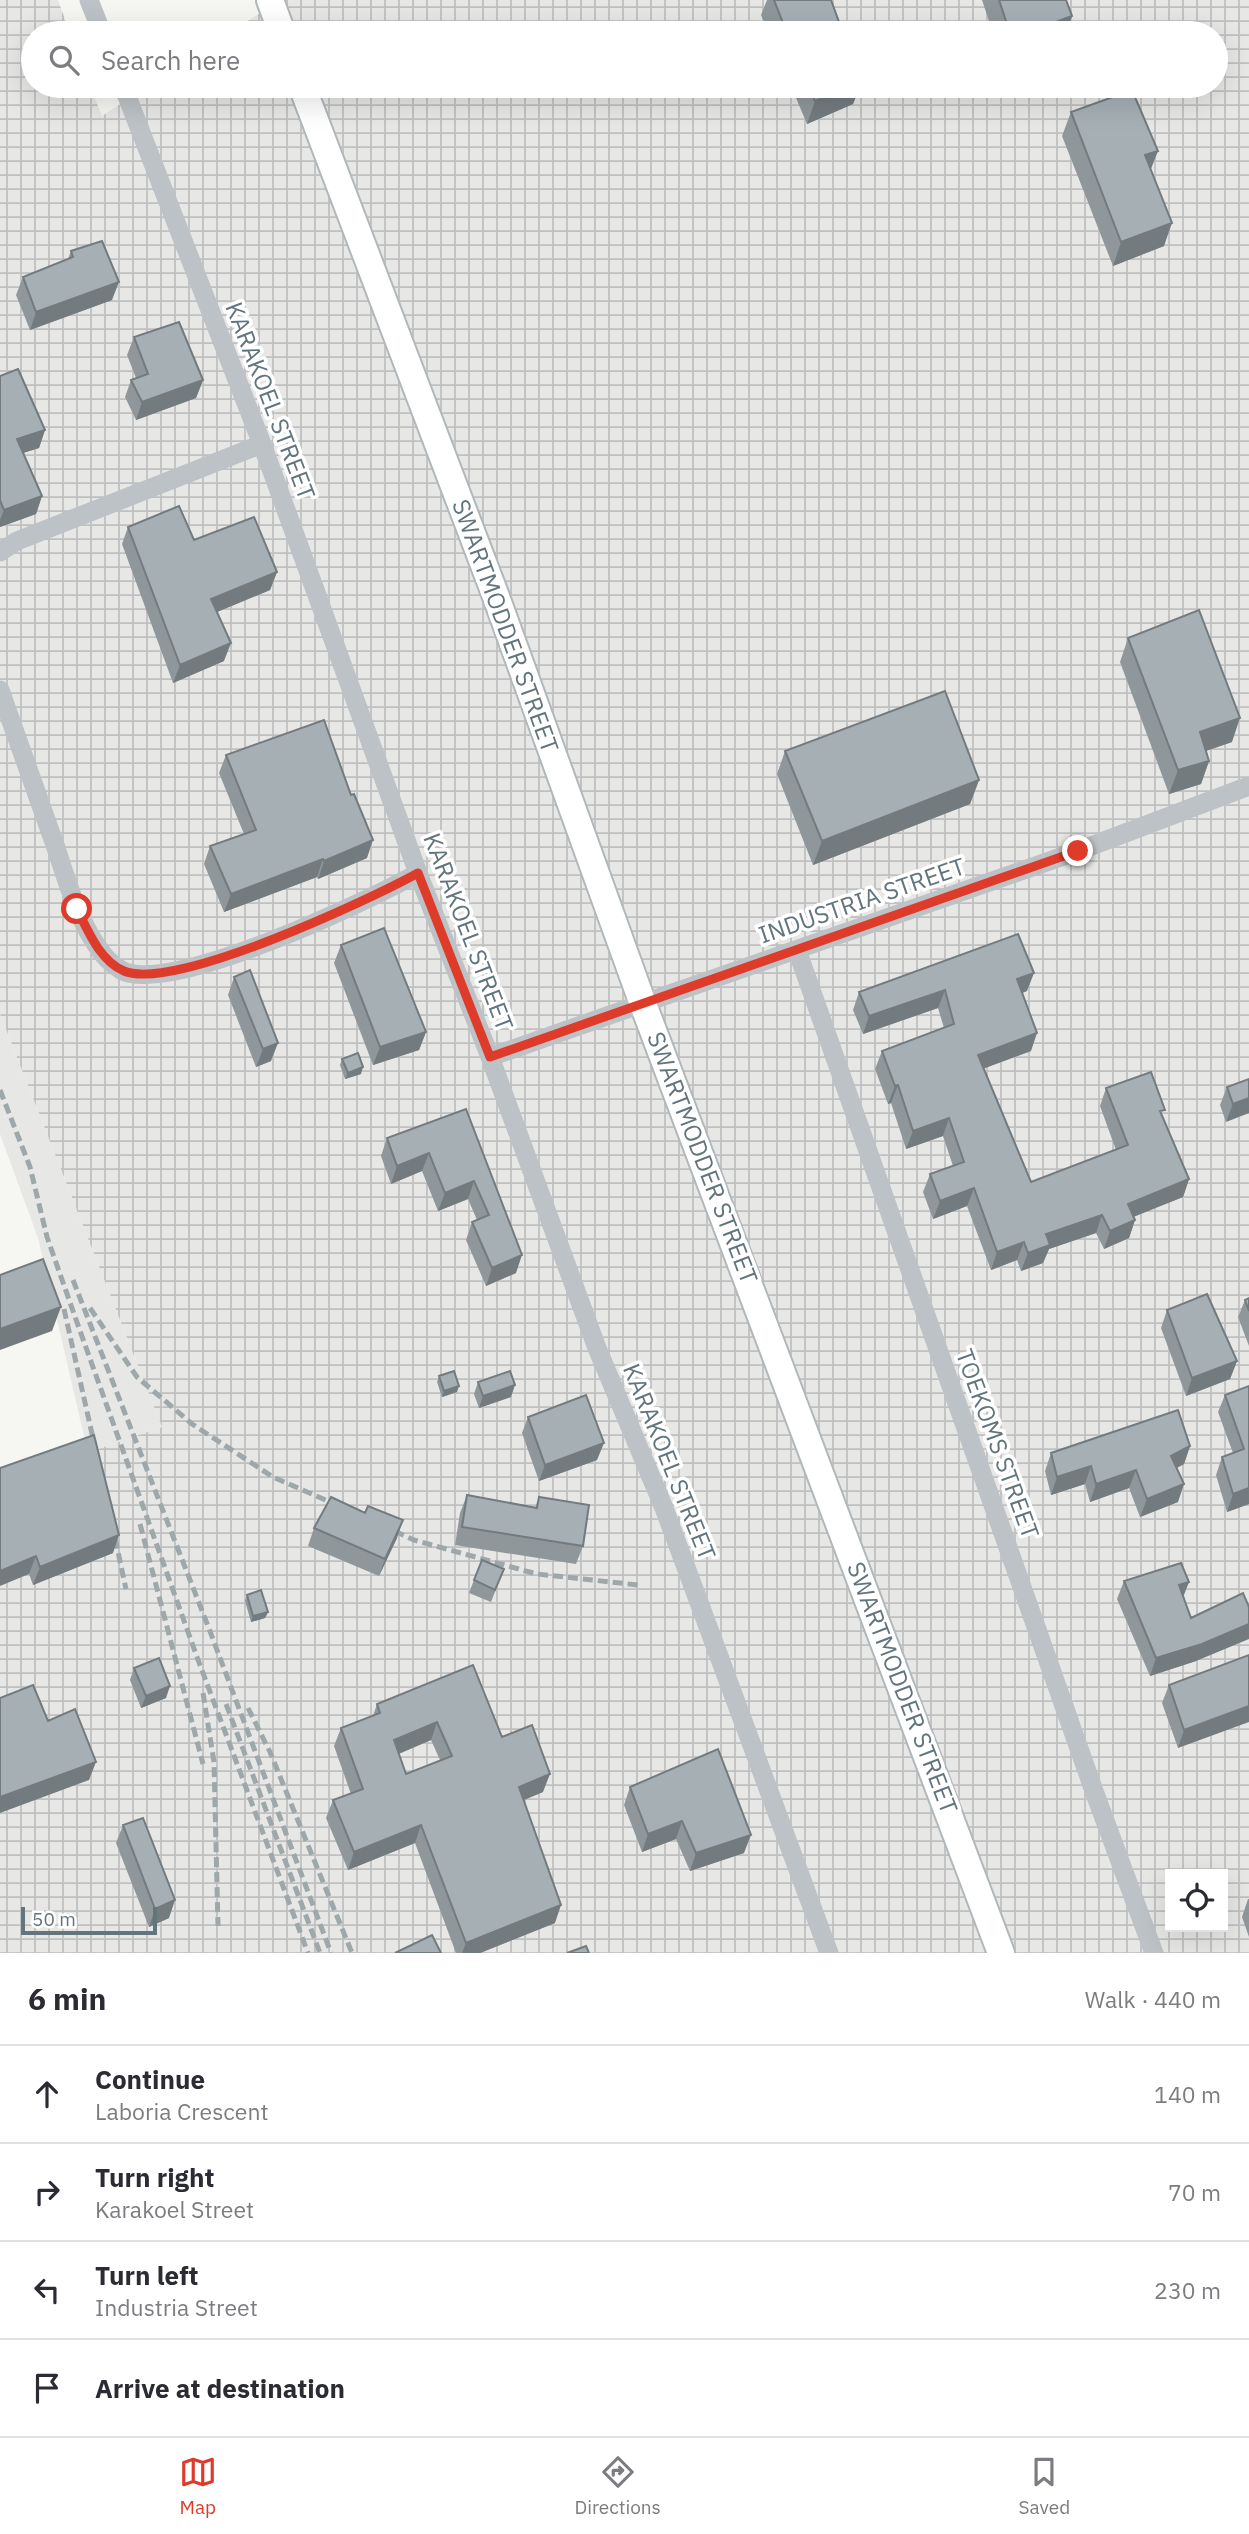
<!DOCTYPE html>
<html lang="en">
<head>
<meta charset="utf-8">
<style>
  :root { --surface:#fff; --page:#f2f2f3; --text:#2b2b33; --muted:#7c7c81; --line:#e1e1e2; --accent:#de3b2b }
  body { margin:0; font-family:"IBM Plex Sans",sans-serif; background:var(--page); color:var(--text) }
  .controls { position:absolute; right:21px; bottom:21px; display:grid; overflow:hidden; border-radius:0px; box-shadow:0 7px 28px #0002 }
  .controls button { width:63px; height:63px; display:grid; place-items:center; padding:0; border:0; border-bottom:2px solid var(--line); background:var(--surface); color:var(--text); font:35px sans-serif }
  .scale { position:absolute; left:21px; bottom:18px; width:136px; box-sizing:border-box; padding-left:7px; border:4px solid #62757d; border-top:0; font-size:19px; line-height:24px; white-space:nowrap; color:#62757d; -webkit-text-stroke:5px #fff; paint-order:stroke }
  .stop { position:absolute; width:21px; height:21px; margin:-16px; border:5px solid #de3b2b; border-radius:50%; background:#fff }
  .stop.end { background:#de3b2b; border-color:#fff; box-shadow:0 2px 7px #0008 }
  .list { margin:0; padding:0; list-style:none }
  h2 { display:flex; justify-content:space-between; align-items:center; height:91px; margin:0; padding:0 28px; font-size:30px }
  h2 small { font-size:23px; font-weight:400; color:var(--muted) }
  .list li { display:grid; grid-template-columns:46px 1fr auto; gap:21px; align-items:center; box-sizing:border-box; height:98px; padding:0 28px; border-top:2px solid var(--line) }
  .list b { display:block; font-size:26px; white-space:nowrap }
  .list p { margin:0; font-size:23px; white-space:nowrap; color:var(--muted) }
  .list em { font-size:23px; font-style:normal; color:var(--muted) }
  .icon { flex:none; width:38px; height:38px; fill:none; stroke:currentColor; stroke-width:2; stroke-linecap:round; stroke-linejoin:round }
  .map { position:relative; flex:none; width:1249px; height:1953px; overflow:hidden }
  .search { position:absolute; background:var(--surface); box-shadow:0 7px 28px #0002; left:21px; right:21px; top:21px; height:77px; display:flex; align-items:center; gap:18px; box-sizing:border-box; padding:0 24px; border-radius:38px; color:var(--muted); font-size:26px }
  .sheet { height:483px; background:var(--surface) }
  nav { display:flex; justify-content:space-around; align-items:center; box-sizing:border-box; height:98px; border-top:2px solid var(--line); background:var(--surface); font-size:19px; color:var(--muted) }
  nav a { display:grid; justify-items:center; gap:4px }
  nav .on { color:var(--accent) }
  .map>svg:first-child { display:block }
</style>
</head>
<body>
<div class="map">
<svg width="1249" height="1953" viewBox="0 0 1249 1953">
  <defs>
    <pattern id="industrial-grid" width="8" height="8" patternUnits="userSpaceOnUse" patternTransform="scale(1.75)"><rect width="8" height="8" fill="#e7e7e6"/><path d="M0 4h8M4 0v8" fill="none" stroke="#bfc0c0"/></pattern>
  </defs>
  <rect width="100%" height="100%" fill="#f6f6f3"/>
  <path fill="#e7e7e6" d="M 0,1014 L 162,1427 L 88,1453 L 38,1238 L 0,1134 Z"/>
  <path fill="url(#industrial-grid)" fill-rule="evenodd" d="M 0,0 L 58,0 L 70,33 L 33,33 L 33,86 L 90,86 L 102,116 L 148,86 L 1216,86 L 1216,33 L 229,33 L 280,0 L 1249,0 L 1249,1953 L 0,1953 L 0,1483 L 162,1427 L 0,1014 ZM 1170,1874 L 1223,1874 L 1223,1927 L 1170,1927 Z"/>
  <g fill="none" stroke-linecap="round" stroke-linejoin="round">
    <g stroke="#b1b8bb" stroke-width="30">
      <path id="secondary" d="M 270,0 L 282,33
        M 302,86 L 498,602 L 643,1004 L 1001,1953"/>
    </g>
    <path stroke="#bcc2c5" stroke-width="19" d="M 89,0 L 102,33
      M 123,86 L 262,444 L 418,873 L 490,1057 L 597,1348 L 664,1508 L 829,1953
      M 0,552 L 17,541 L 262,444
      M 0,690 C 18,742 37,793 55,845 C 66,878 76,914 95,943 C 101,953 111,964 121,970 C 167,997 370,900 418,873
      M 797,950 L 1094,1791 L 1154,1953
      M 490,1057 L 1078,851 L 1249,786"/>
    <use href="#secondary" stroke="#fff" stroke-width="26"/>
    <path stroke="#9ea7aa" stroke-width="5" stroke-dasharray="10 5" stroke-linecap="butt" d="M 0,1090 L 30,1167 L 47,1237 L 79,1328 L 197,1657 L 308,1953
      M 73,1280 L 208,1626 L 331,1953
      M 90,1308 L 137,1377 L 192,1424 L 273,1477 L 346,1509
      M 64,1309 L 97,1456
      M 112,1524 L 126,1589
      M 140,1524 L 203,1764
      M 381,1525 L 414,1540 L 537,1574 L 638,1585
      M 203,1693 L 214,1762 L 218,1926
      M 226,1704 L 320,1953
      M 248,1708 L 270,1752 L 352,1953"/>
  </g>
  <path fill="#8f979b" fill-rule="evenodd" d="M 767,0 L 831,0 L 843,33 L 769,33 L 761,15 Z
    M 982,0 L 1066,0 L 1072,16 L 1066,33 L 993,33 Z
    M 791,86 L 860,86 L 853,104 L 807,124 Z
    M 1071,112 L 1151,169 L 1164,246 L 1113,266 L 1062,136 Z
    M 71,251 L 112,300 L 30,330 L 16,295 L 23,277 L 68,259 Z
    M 134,337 L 203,380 L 196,398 L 136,420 L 125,397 L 131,380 L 136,378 L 127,355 Z
    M 0,376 L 45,430 L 39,448 L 23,453 L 42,496 L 36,514 L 0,527 Z
    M 128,527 L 194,540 L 277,572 L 270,590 L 217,612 L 224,661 L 173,683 L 122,544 Z
    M 1128,638 L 1232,742 L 1206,751 L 1209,761 L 1201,784 L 1169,794 L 1120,662 Z
    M 785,751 L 979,780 L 970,804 L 813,865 L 777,774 Z
    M 226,755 L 351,795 L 367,858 L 318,879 L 317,877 L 224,912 L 204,864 L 210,846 L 244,834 L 219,773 Z
    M 1018,934 L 1027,991 L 1022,993 L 1031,1051 L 984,1068 L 1031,1182 L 1116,1150 L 1100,1106 L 1106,1088 L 1163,1117 L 1189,1179 L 1183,1197 L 1134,1216 L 1135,1220 L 1129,1238 L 1104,1249 L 1096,1233 L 1049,1249 L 1043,1263 L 1021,1271 L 1017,1260 L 991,1270 L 967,1206 L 933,1219 L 923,1192 L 930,1174 L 953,1166 L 943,1136 L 906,1149 L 891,1103 L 888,1104 L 875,1069 L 882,1051 L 944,1028 L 938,1008 L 863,1034 L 853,1010 L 859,992 Z
    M 341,945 L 426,1032 L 419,1050 L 373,1065 L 334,963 Z
    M 234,977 L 271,1061 L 256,1067 L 228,995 Z
    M 342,1059 L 361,1074 L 345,1079 L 340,1065 Z
    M 1249,1079 L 1226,1122 L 1220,1105 L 1227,1087 Z
    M 466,1109 L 516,1273 L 486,1286 L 466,1240 L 472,1222 L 477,1220 L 468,1199 L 438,1211 L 422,1171 L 391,1184 L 381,1156 L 387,1138 Z
    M 1249,1298 L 1249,1346 L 1238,1317 L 1245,1300 Z
    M 1167,1310 L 1237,1361 L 1230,1379 L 1186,1396 L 1161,1328 Z
    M 439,1376 L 457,1392 L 442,1397 L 437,1382 Z
    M 478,1382 L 511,1397 L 479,1408 L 474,1394 Z
    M 1249,1386 L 1249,1504 L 1227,1512 L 1216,1475 L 1222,1457 L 1233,1453 L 1218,1412 L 1225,1395 Z
    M 528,1417 L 597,1460 L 539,1481 L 522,1433 Z
    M 1190,1446 L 1184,1464 L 1177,1468 L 1178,1502 L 1140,1517 L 1129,1488 L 1090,1502 L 1085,1484 L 1051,1495 L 1045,1471 L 1051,1453 Z
    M 0,1468 L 113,1553 L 33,1585 L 29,1574 Z
    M 467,1495 L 535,1508 L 539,1497 L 583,1546 L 576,1564 L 455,1545 L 460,1513 Z
    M 365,1513 L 397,1538 L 379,1576 L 308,1546 L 314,1528 Z
    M 504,1569 L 491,1602 L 469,1593 L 474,1580 Z
    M 1124,1581 L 1184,1597 L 1196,1661 L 1150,1676 L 1117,1599 Z
    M 247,1595 L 268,1612 L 265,1618 L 251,1622 L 245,1601 Z
    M 1249,1655 L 1178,1748 L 1162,1703 L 1169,1685 Z
    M 134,1668 L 166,1698 L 141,1708 L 130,1680 Z
    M 377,1704 L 502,1737 L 543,1792 L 523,1800 L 555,1923 L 480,1953 L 456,1953 L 415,1843 L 348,1870 L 326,1818 L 333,1800 L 351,1794 L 334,1746 L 341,1728 L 373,1716 ZM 431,1740 L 440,1760 L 406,1774 L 399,1754 Z
    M 630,1787 L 744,1853 L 690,1871 L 676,1839 L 642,1852 L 624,1805 Z
    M 123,1825 L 169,1918 L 149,1927 L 116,1843 Z
    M 1248,1899 L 1249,1899 L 1249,1937 L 1242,1917 Z"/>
  <path fill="#747b7e" d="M 1072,16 L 1066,33 L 1026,33 Z
    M 850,86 L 860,86 L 853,104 L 807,124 L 815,101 Z
    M 1158,151 L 1149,174 L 1145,155 Z
    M 1172,223 L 1164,246 L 1113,266 L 1121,242 Z
    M 119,282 L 112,300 L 30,330 L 36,312 Z
    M 203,380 L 196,398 L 136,420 L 142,402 Z
    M 45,430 L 39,448 L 10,457 L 17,439 Z
    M 42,496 L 36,514 L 0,527 L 0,520 L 4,510 Z
    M 277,572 L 270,590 L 205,617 L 211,599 Z
    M 231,643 L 224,661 L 173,683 L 180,665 Z
    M 1240,718 L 1232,742 L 1191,756 L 1200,732 Z
    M 1209,761 L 1201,784 L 1169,794 L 1178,770 Z
    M 979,780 L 970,804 L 813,865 L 822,841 Z
    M 373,840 L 367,858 L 318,879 L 324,861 Z
    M 323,859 L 317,877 L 224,912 L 231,894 Z
    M 1034,973 L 1027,991 L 1010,997 L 1017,979 Z
    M 945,990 L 938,1008 L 863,1034 L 869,1016 Z
    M 426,1032 L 419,1050 L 373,1065 L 380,1047 Z
    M 1037,1033 L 1031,1051 L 972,1073 L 978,1055 Z
    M 278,1043 L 271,1061 L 256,1067 L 263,1049 Z
    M 363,1067 L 361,1074 L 345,1079 L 348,1073 Z
    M 898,1085 L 891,1103 L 888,1104 L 895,1086 Z
    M 1249,1098 L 1249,1113 L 1226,1122 L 1233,1104 Z
    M 949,1118 L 943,1136 L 906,1149 L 913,1131 Z
    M 429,1153 L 422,1171 L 391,1184 L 397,1166 Z
    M 1189,1179 L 1183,1197 L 1121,1222 L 1128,1204 Z
    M 474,1181 L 468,1199 L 438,1211 L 445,1193 Z
    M 974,1188 L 967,1206 L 933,1219 L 940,1201 Z
    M 1102,1215 L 1096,1233 L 1049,1249 L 1043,1263 L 1021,1271 L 1028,1253 L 1046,1234 Z
    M 1135,1220 L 1129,1238 L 1104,1249 L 1110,1231 Z
    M 1024,1242 L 1017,1260 L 991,1270 L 997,1252 Z
    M 522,1255 L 516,1273 L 486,1286 L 492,1268 Z
    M 61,1307 L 52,1331 L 0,1350 L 0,1329 Z
    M 1237,1361 L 1230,1379 L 1186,1396 L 1192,1378 Z
    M 515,1385 L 511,1397 L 479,1408 L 483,1396 Z
    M 459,1386 L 457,1392 L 442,1397 L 444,1391 Z
    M 604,1443 L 597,1460 L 539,1481 L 545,1465 Z
    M 1190,1446 L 1184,1464 L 1164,1474 L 1171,1456 Z
    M 1091,1466 L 1085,1484 L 1051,1495 L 1057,1477 Z
    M 1136,1470 L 1129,1488 L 1090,1502 L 1096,1484 Z
    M 1184,1484 L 1178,1502 L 1140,1517 L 1147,1499 Z
    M 1249,1488 L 1249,1504 L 1227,1512 L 1233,1494 Z
    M 403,1520 L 397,1538 L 379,1576 L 385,1559 Z
    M 119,1535 L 113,1553 L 33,1585 L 40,1567 Z
    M 36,1556 L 29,1574 L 0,1586 L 0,1571 Z
    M 1189,1582 L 1182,1600 L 1179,1585 Z
    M 268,1612 L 265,1618 L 251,1622 L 253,1616 Z
    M 1249,1624 L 1249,1639 L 1196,1661 L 1150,1676 L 1156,1658 Z
    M 170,1686 L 166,1698 L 141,1708 L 146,1696 Z
    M 1249,1706 L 1249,1722 L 1178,1748 L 1184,1730 Z
    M 437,1722 L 431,1740 L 388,1758 L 394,1740 Z
    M 96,1762 L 89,1780 L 0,1813 L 0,1797 Z
    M 550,1774 L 543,1792 L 512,1805 L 519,1787 Z
    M 682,1821 L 676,1839 L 642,1852 L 648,1834 Z
    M 421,1825 L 415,1843 L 348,1870 L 354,1852 Z
    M 751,1835 L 744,1853 L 690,1871 L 696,1853 Z
    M 175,1900 L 169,1918 L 149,1927 L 155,1909 Z
    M 561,1905 L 555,1923 L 480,1953 L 462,1953 L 466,1943 Z"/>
  <path fill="#a6b0b4" stroke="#747b7e" stroke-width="2" fill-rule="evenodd" d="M 774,0 L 831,0 L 843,33 L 787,33 Z
    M 999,0 L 1066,0 L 1072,16 L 1026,33 L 1010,33 Z
    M 809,86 L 850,86 L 815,101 Z
    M 1132,90 L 1158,151 L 1145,155 L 1172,223 L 1121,242 L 1071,112 Z
    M 102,241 L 119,282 L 36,312 L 23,277 L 73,257 L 71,251 Z
    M 179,322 L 203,380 L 142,402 L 131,380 L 148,374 L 134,337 Z
    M 18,369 L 45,430 L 17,439 L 42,496 L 4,510 L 0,500 L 0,376 Z
    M 179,506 L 194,540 L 254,517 L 277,572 L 211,599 L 231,643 L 180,665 L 128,527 Z
    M 1199,610 L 1240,718 L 1200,732 L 1209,761 L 1178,770 L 1128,638 Z
    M 945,691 L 979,780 L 822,841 L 785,751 Z
    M 324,720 L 351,795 L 354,794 L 373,840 L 324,861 L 323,859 L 231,894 L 210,846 L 256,830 L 226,755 Z
    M 384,928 L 426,1032 L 380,1047 L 341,945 Z
    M 1018,934 L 1034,973 L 1017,979 L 1037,1033 L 978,1055 L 1031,1182 L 1128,1145 L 1106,1088 L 1151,1072 L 1165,1110 L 1160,1111 L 1189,1179 L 1128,1204 L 1135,1220 L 1110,1231 L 1102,1215 L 1046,1234 L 1050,1245 L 1028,1253 L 1024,1242 L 997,1252 L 974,1188 L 940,1201 L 930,1174 L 964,1162 L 949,1118 L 913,1131 L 898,1085 L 895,1086 L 882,1051 L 954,1024 L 945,990 L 869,1016 L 859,992 Z
    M 250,970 L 278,1043 L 263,1049 L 234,977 Z
    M 358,1053 L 363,1067 L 348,1073 L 342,1059 Z
    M 1249,1079 L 1249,1098 L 1233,1104 L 1227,1087 Z
    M 466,1109 L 522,1255 L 492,1268 L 472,1222 L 489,1215 L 474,1181 L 445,1193 L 429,1153 L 397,1166 L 387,1138 Z
    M 43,1259 L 61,1307 L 0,1329 L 0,1275 Z
    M 1207,1294 L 1237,1361 L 1192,1378 L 1167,1310 Z
    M 1249,1298 L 1249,1311 L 1245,1300 Z
    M 454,1371 L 459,1386 L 444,1391 L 439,1376 Z
    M 510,1371 L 515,1385 L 483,1396 L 478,1382 Z
    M 1249,1386 L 1249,1488 L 1233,1494 L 1222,1457 L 1244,1449 L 1225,1395 Z
    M 586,1395 L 604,1443 L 545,1465 L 528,1417 Z
    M 1178,1410 L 1190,1446 L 1171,1456 L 1184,1484 L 1147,1499 L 1136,1470 L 1096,1484 L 1091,1466 L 1057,1477 L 1051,1453 Z
    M 94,1435 L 119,1535 L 40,1567 L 36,1556 L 0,1571 L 0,1468 Z
    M 467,1495 L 537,1508 L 539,1497 L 589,1505 L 583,1546 L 462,1527 Z
    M 331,1497 L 365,1513 L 368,1506 L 403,1520 L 385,1559 L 314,1528 Z
    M 482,1560 L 504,1569 L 495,1590 L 474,1580 Z
    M 1181,1563 L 1189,1582 L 1179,1585 L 1191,1618 L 1243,1593 L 1249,1607 L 1249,1624 L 1202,1644 L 1156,1658 L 1124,1581 Z
    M 261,1590 L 268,1612 L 253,1616 L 247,1595 Z
    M 1249,1655 L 1249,1706 L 1184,1730 L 1169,1685 Z
    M 159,1658 L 170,1686 L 146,1696 L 134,1668 Z
    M 473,1665 L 502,1737 L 532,1725 L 550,1774 L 519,1787 L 561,1905 L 466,1943 L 421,1825 L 354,1852 L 333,1800 L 363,1789 L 341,1728 L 380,1713 L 377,1704 ZM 437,1722 L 452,1756 L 406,1774 L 394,1740 Z
    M 33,1685 L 48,1721 L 75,1709 L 96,1762 L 0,1797 L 0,1698 Z
    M 718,1749 L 751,1835 L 696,1853 L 682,1821 L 648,1834 L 630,1787 Z
    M 143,1818 L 175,1900 L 155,1909 L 123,1825 Z
    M 432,1935 L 441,1953 L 395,1953 Z
    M 586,1946 L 589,1953 L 567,1953 Z"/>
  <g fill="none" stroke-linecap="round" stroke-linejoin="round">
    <path stroke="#de3b2b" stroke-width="9" d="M 77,909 C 88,931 100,961 124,971 C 173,992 369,900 418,873 L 490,1057 L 1078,851"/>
  </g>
  <g text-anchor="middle" stroke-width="7" stroke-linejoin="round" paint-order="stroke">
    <g font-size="24" fill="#62757d" stroke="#fff">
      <text transform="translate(270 401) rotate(69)" y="8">KARAKOEL STREET</text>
      <text transform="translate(505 626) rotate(70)" y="8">SWARTMODDER STREET</text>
      <text transform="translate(862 901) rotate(-19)" y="8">INDUSTRIA STREET</text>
      <text transform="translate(468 932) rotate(69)" y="8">KARAKOEL STREET</text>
      <text transform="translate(702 1158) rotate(69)" y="8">SWARTMODDER STREET</text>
      <text transform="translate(997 1444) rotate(70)" y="8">TOEKOMS STREET</text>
      <text transform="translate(669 1462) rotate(68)" y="8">KARAKOEL STREET</text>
      <text transform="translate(902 1688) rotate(69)" y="8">SWARTMODDER STREET</text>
    </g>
  </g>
</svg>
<div class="controls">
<button><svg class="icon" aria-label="locate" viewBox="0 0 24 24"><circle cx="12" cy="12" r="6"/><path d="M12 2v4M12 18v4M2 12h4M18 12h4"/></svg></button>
</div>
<div class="scale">50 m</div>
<div class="stop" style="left:77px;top:909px"></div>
<div class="stop end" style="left:1078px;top:851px"></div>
<div class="search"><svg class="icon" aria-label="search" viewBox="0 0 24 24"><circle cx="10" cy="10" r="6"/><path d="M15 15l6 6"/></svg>Search here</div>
</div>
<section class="sheet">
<h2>6 min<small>Walk · 440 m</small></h2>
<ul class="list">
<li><svg class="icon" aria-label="ahead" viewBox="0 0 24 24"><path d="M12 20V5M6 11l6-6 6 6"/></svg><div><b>Continue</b><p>Laboria Crescent</p></div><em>140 m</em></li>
<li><svg class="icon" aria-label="right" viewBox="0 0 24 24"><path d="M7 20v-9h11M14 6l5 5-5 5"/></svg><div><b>Turn right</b><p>Karakoel Street</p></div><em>70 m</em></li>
<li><svg class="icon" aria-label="left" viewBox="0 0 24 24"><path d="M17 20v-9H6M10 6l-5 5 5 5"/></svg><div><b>Turn left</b><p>Industria Street</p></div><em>230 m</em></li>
<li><svg class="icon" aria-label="arrive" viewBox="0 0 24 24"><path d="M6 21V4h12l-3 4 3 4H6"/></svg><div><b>Arrive at destination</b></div></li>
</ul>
</section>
<nav>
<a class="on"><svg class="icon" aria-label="map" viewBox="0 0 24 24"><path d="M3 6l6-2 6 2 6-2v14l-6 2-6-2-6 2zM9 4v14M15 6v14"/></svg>Map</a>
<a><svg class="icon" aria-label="directions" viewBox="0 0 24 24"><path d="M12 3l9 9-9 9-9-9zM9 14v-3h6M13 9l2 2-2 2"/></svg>Directions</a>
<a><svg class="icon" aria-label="saved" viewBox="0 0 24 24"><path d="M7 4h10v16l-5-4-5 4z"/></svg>Saved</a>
</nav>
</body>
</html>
